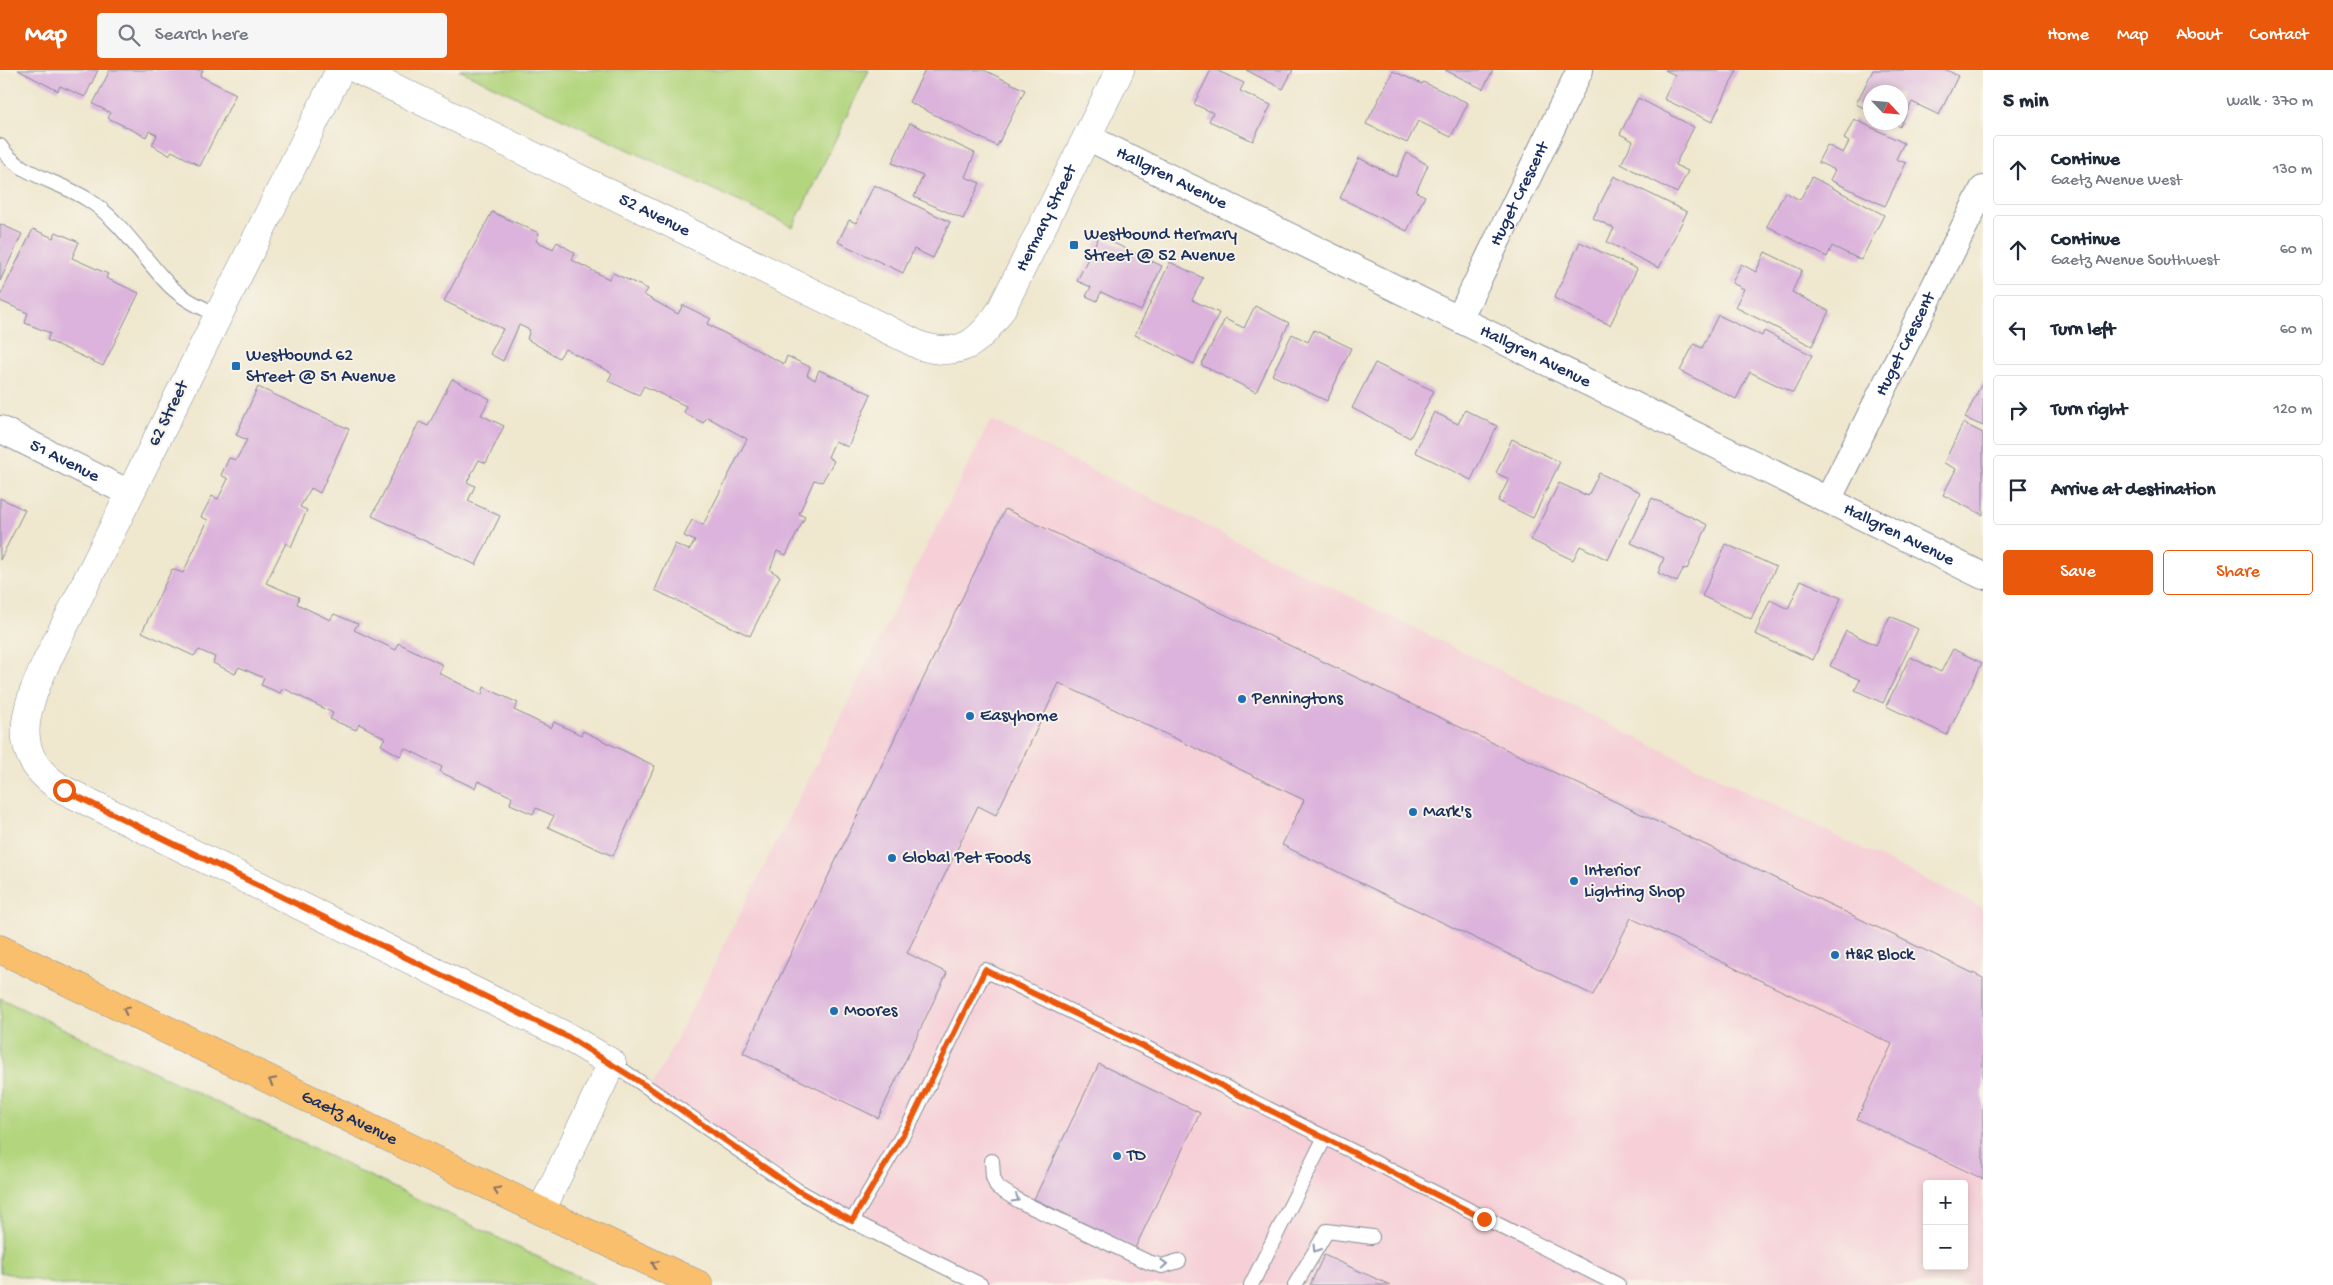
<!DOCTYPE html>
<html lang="en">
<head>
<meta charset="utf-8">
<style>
  :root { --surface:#fff; --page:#f6f6f7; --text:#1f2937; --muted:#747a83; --line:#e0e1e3; --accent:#ea580c }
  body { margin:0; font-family:"Gochi Hand",sans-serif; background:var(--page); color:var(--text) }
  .controls { position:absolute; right:15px; bottom:15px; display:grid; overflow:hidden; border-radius:5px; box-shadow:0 2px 8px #0003 }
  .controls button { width:45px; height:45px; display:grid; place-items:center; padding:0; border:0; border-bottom:1px solid var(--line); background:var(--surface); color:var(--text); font:25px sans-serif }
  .compass { position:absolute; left:1863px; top:15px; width:45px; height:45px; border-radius:50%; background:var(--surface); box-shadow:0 2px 8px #0003; rotate:116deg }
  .stop { position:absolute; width:15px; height:15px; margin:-11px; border:4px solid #ea580c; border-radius:50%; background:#fff }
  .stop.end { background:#ea580c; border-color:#fff; box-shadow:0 1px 5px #0008 }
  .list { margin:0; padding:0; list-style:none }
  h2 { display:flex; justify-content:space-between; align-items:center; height:65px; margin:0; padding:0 20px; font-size:21px }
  h2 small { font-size:16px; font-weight:400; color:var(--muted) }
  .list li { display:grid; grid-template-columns:32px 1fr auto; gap:15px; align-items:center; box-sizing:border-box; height:70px; margin:0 10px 10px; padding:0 10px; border:1px solid var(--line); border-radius:5px }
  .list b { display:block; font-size:19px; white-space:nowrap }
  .list p { margin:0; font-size:16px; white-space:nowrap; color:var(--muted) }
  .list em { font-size:16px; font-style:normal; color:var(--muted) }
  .actions { display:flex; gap:10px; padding:15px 20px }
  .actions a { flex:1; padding:11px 0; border:1px solid var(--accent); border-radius:5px; text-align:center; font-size:18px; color:var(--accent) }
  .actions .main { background:var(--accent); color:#fff }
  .icon { flex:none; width:28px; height:28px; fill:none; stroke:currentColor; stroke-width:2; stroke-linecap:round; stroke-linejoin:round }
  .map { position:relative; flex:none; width:1983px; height:1215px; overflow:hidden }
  header { display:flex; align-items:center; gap:30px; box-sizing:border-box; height:70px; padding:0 25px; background:var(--accent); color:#fff }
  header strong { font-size:24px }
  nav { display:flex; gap:28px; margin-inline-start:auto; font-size:18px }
  .search { width:350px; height:45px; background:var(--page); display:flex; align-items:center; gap:12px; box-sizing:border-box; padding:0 18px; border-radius:5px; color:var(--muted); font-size:19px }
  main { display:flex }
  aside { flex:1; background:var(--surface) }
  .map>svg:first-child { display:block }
  .built { fill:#f6cfd7; fill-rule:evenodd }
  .green { fill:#b3d57e; stroke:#67826e }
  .building { fill:#dcb3dc }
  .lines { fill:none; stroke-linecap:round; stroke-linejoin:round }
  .service-casing { stroke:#858b96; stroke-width:16 }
  .minor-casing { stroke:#858b96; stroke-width:28 }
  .tertiary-casing { stroke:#858b96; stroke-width:29 }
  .primary-casing { stroke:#858b96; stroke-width:29 }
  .service { stroke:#fff; stroke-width:14 }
  .minor { stroke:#fff; stroke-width:26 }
  .tertiary { stroke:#fff; stroke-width:28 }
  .primary { stroke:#f9bf6d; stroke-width:28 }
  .oneway { stroke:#7f7065 }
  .oneway2 { stroke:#8d97ae }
  .route { stroke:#ea580c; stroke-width:6 }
  .poi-dot { fill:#1f6fb2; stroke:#f7f3e8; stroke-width:2 }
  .labels { text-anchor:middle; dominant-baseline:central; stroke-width:4; stroke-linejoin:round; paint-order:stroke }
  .street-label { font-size:18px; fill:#1b2f5e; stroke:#f7f3e8 }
  .poi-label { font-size:18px; fill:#1b2f5e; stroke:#f7f3e8; text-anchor:start }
</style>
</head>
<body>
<header>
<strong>Map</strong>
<div class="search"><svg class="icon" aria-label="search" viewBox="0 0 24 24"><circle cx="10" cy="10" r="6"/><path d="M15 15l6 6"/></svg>Search here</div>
<nav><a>Home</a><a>Map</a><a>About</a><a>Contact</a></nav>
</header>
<main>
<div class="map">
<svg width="1983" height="1215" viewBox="0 0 1983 1215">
  <rect width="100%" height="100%" fill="#f7f3e8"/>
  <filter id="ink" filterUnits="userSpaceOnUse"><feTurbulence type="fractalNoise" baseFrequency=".02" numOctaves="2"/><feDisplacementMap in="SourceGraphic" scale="10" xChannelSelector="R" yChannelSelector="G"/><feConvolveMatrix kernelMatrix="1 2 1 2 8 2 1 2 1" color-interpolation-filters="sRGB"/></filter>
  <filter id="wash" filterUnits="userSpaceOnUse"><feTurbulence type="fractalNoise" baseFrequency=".0096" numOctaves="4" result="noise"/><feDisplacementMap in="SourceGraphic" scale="20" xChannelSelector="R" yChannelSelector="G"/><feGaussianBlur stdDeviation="1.12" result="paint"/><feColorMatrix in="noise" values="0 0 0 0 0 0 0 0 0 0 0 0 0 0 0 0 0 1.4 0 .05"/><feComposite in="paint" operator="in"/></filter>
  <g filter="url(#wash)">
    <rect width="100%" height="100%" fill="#efe7ce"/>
    <path class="built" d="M991,350L1983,838V1215H981L880,1166L651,1019ZM1927,1114H1964V1196H1927Z"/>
    <g class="green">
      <polygon points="459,0 869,0 793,157"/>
      <polygon points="0,928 596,1215 60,1215 0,1202"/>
    </g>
    <g id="blocks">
      <g class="building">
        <polygon points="18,0 98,0 85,27 60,16 58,21"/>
        <polygon points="110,0 203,0 200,6 236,24 200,96 172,81 169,85 152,75 157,65 149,61 146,67 108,48 111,43 93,34"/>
        <polygon points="925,0 984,0 1025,20 997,76 909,32"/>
        <polygon points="1211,0 1216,0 1244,13 1240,21 1271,35 1253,71 1209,51 1213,43 1194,34"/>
        <polygon points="1246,0 1293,0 1283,19"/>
        <polygon points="1445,0 1493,0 1483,19"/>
        <polygon points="1665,0 1737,0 1712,52 1664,29 1675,5"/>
        <polygon points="1873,0 1947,0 1958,6 1939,45 1912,32 1900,57 1894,52 1900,52 1900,22 1870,22 1870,41 1856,34"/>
        <polygon points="1393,1 1422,14 1423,12 1468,33 1451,67 1418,51 1407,73 1366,54"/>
        <polygon points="1638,28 1694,57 1675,95 1688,101 1677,123 1621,94 1633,71 1620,64"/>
        <polygon points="1854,49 1904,73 1896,89 1906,93 1885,136 1830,110 1835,100 1818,92 1827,75 1843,83 1849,72 1844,69"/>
        <polygon points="910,53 975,83 965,107 980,113 963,149 914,127 923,106 892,93"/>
        <polygon points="1407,83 1428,95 1416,122 1425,126 1407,161 1340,128 1359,88 1396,107"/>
        <polygon points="1614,106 1687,142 1659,198 1607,172 1614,158 1593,148"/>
        <polygon points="1812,107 1884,145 1861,190 1832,176 1827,187 1767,156 1785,122 1800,130"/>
        <polygon points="874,115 950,152 933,188 914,179 903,203 838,172 849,150 856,153"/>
        <polygon points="492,142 539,163 536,171 553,179 557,172 575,183 572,190 609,209 613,203 648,219 644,225 678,244 683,235 711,249 707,254 784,294 787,286 810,297 807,305 815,310 819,300 871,324 848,377 835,371 828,387 834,391 822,412 814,410 799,444 805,447 786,485 777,481 770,500 780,506 750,566 655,520 675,474 689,480 695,471 684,466 692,450 703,455 747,369 707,347 703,353 684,343 686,336 644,316 639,325 608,311 612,303 565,279 559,288 527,269 530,260 519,255 503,291 490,284 503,259 444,231"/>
        <polygon points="0,154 22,164 0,211"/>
        <polygon points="33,159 53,168 56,162 79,172 72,188 108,204 106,208 139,223 103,296 47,270 50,263 25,253 28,243 0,231 0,226"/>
        <polygon points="1099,166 1162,196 1141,241 1101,222 1097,231 1086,226 1091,217 1077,211"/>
        <polygon points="1580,172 1637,199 1610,255 1554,228"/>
        <polygon points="1765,182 1802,200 1792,222 1829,241 1812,276 1735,237 1744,219 1732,213 1741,194 1756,202"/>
        <polygon points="1170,192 1203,208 1192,230 1219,243 1194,294 1135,265"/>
        <polygon points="1255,236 1289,253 1256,322 1201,295 1225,249 1244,258"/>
        <polygon points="1718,245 1762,266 1764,261 1812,285 1793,323 1750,302 1736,329 1680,301 1694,274 1702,278"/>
        <polygon points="1314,260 1351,278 1327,331 1272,305 1292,264 1308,272"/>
        <polygon points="1375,293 1434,321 1410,368 1352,338"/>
        <polygon points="452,309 490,329 481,345 504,356 486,393 479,390 467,412 475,416 468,431 500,446 476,495 372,446 419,352 428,356"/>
        <polygon points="1983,311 1983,356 1965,348"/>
        <polygon points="258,317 349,359 320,423 311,418 300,437 307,440 291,477 286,473 266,513 299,527 297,534 330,550 334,544 358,554 354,560 396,580 398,573 443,595 439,603 482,625 484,617 518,633 514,640 551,658 554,652 581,665 583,661 655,696 613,786 548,757 554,746 536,738 533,744 510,734 512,727 478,711 475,718 440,702 442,697 405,678 400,686 381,675 385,668 359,654 356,660 330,649 333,643 283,618 280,623 261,615 264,608 239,597 235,604 213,593 215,587 199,580 194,586 142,562 172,499 183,503 208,450 201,447 212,426 218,429 228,409 221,405 229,388 236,390 247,370 236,365"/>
        <polygon points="1465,340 1497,356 1471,410 1415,382 1434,342 1458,354"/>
        <polygon points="1963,353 1983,363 1983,445 1943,425 1956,399 1944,393"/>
        <polygon points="1512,369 1560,392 1533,448 1498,431 1509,409 1496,403"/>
        <polygon points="1599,403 1640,422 1608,490 1580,476 1573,490 1531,470 1559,413 1588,426"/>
        <polygon points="0,428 25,440 0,490"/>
        <polygon points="1652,428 1708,455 1687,499 1684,498 1677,512 1658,503 1664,488 1631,473"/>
        <polygon points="1005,439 1983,908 1983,1109 1857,1049 1892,974 1631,848 1593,925 1282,775 1304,730 1059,613 996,745 978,736 907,883 947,903 878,1048 743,983"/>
        <polygon points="1726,474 1776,497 1751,549 1702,526"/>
        <polygon points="1801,510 1841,528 1813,590 1755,564 1770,530 1788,539"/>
        <polygon points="1890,546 1918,559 1883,633 1855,620 1860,610 1830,596 1846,561 1876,575"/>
        <polygon points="1953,579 1982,593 1947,665 1886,636 1910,587 1941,602"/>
        <polygon points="1099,994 1200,1043 1135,1178 1034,1129"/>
        <polygon points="1324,1185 1390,1215 1310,1215"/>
      </g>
    </g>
  </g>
  <g filter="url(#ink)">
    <use href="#blocks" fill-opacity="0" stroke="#858b96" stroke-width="1"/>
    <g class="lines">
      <g class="service-casing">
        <g id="service">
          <path d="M0,76C18,105 59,111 87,129C121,150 142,187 169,215C183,229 200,237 218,245"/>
          <polyline points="612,993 797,1120 852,1151 981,1215"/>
          <polyline points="992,1091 993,1107 997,1117 1019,1131 1148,1192 1162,1196 1179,1191"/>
          <polyline points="852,1151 911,1051 985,900 1169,989 1618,1215"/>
          <polyline points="1251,1215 1325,1067"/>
          <polyline points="1295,1215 1327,1161 1372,1167"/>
        </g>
      </g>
      <g class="minor-casing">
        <g id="minor">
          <path id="s1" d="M1087,67L1983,506"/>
          <path id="s2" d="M1459,249L1580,0"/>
          <path id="s3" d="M0,359L129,423"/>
          <path id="s4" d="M1828,430L1983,119"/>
        </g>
      </g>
      <g class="tertiary-casing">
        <g id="tertiary">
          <path d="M340,0L47,591C23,641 8,687 64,720L568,967L612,993L541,1141"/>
          <path id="s5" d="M358,0L921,276C961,288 979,273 1001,240L1120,0"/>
        </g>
      </g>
      <g class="primary-casing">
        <g id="primary">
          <path id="s6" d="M0,879L541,1141L699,1215"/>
        </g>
      </g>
      <use href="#service" class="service"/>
      <use href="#minor" class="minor"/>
      <use href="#tertiary" class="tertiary"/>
      <use href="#primary" class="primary"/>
    </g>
    <defs><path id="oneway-chevron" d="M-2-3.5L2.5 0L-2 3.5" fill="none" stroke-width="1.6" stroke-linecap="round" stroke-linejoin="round" transform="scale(1.25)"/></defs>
    <g class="oneway">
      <use href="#oneway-chevron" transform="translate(126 940) rotate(-154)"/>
      <use href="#oneway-chevron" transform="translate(272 1011) rotate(-154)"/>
      <use href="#oneway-chevron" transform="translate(497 1120) rotate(-154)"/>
      <use href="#oneway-chevron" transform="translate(655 1194) rotate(-155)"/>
    </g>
    <g class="oneway2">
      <use href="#oneway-chevron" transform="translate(1016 1129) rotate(30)"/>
      <use href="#oneway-chevron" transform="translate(1316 1179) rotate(121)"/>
      <use href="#oneway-chevron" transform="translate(1164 1194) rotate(-3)"/>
    </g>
  </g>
  <g class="lines" filter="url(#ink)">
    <polyline class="route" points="64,720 568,967 651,1019 797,1120 852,1151 911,1051 985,900 1169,989 1484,1149"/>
  </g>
  <g class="poi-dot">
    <rect x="1069" y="170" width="10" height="10" rx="2.5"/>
    <rect x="231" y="291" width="10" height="10" rx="2.5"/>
    <circle cx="1242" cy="629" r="5"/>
    <circle cx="970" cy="646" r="5"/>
    <circle cx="1413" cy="742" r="5"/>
    <circle cx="892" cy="788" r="5"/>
    <circle cx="1574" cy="811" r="5"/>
    <circle cx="1835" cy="885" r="5"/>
    <circle cx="834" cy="941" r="5"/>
    <circle cx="1117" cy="1086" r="5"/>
  </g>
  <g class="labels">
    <g class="street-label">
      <text stroke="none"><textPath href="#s1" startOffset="94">Hallgren Avenue</textPath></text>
      <text stroke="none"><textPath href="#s2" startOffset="139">Huget Crescent</textPath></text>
      <text stroke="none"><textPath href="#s5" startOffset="330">52 Avenue</textPath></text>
      <text stroke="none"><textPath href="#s5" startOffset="826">Hermary Street</textPath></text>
      <text stroke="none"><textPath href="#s4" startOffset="174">Huget Crescent</textPath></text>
      <text stroke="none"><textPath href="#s1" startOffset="499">Hallgren Avenue</textPath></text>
      <text transform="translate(169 344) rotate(-64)">62 Street</text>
      <text stroke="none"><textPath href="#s3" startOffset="72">51 Avenue</textPath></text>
      <text stroke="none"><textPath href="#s1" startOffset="904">Hallgren Avenue</textPath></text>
      <text stroke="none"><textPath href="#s6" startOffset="388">Gaetz Avenue</textPath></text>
    </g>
    <g class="poi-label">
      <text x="1084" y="165">Westbound Hermary<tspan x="1084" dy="21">Street @ 52 Avenue</tspan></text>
      <text x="246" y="286">Westbound 62<tspan x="246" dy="21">Street @ 51 Avenue</tspan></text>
      <text x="1252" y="629">Penningtons</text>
      <text x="980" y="646">Easyhome</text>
      <text x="1423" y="742">Mark's</text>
      <text x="902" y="788">Global Pet Foods</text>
      <text x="1584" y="801">Interior<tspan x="1584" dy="21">Lighting Shop</tspan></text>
      <text x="1845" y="885">H&amp;R Block</text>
      <text x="844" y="941">Moores</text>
      <text x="1127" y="1086">TD</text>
    </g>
  </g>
</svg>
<div class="controls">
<button>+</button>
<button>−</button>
</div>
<svg class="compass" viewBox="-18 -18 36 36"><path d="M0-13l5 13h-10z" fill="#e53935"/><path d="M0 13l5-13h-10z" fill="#747a83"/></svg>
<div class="stop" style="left:64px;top:720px"></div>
<div class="stop end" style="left:1484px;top:1149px"></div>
</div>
<aside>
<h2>5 min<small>Walk · 370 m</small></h2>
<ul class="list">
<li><svg class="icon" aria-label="ahead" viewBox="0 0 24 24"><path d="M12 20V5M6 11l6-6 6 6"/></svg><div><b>Continue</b><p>Gaetz Avenue West</p></div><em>130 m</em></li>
<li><svg class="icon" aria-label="ahead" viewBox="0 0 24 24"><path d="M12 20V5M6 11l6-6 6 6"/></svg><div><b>Continue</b><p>Gaetz Avenue Southwest</p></div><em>60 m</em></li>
<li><svg class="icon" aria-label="left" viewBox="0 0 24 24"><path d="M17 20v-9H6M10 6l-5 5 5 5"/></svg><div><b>Turn left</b></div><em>60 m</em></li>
<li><svg class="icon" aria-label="right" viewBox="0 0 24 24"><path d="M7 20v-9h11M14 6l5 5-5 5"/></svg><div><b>Turn right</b></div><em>120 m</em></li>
<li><svg class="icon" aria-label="arrive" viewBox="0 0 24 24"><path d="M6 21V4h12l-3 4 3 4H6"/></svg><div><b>Arrive at destination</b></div></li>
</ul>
<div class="actions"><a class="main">Save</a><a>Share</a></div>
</aside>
</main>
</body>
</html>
